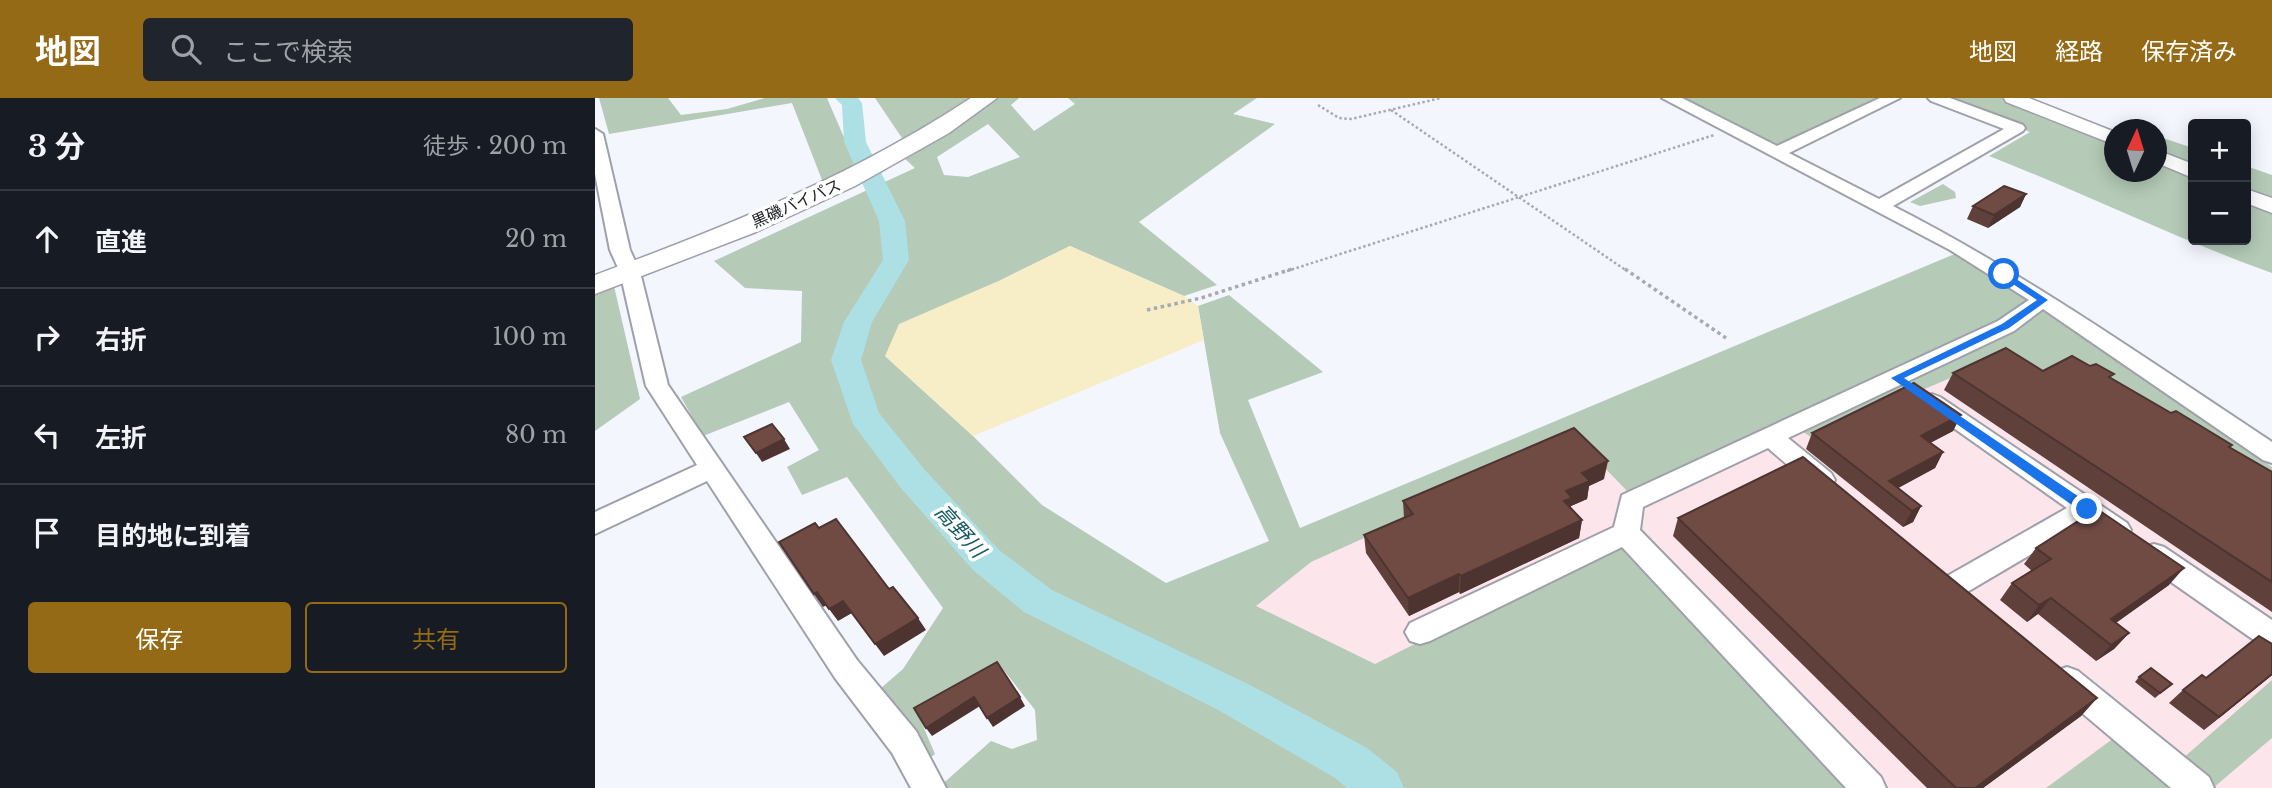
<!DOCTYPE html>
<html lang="ja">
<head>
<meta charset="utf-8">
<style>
  :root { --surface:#171b24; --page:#20242c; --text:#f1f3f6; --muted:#9ea1a6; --line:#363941; --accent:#956a16 }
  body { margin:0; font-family:"Libre Baskerville","Noto Sans JP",serif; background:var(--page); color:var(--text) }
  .controls { position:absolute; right:21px; top:21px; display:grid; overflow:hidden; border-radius:7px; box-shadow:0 4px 18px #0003 }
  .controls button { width:63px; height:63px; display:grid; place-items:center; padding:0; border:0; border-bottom:2px solid var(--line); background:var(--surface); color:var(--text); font:35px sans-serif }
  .compass { position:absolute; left:1509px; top:21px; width:63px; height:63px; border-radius:50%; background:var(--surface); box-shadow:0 4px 18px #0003; rotate:4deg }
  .stop { position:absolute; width:21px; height:21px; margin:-16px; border:5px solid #1a73e8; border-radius:50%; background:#fff }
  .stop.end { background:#1a73e8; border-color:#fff; box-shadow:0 2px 7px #0008 }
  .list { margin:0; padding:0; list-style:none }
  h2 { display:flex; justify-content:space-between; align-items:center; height:91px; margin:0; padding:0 28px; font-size:30px }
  h2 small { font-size:23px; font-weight:400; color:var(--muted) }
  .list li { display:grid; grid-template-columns:46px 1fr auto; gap:21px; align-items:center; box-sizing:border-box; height:98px; padding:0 28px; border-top:2px solid var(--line) }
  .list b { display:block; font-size:26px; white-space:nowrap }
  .list em { font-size:23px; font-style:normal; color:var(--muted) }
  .actions { display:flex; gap:14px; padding:21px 28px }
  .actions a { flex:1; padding:16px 0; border:2px solid var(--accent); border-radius:7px; text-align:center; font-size:24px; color:var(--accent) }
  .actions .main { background:var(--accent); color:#fff }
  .icon { flex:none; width:38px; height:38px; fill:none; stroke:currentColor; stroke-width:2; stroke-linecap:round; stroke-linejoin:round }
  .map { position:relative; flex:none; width:1677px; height:690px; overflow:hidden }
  header { display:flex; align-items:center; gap:42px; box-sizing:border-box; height:98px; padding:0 35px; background:var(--accent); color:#fff }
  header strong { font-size:33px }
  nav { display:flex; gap:38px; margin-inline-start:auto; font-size:24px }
  .search { width:490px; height:63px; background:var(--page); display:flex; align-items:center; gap:18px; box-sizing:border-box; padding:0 24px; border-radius:7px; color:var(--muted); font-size:26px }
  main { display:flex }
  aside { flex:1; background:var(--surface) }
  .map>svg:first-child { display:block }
  .industrial { fill:#fce6eb }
  .green { fill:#b5cab7; fill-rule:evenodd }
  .sand { fill:#f7edc7 }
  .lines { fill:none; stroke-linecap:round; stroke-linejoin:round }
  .river { fill:#ade0e5; fill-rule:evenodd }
  .minor-casing { stroke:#9ea1aa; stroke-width:4 }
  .major-casing { stroke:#9ea1aa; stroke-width:3 }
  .highway-casing { stroke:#9ea1aa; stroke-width:3 }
  .path-far1 { stroke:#a8aab0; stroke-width:2.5; stroke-dasharray:2.5 2.5; stroke-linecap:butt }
  .path { stroke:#a8aab0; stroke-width:3.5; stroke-dasharray:3.5 3.5; stroke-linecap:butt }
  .minor { fill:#fff; fill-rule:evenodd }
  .major { fill:#fff; fill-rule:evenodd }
  .highway { fill:#fff; fill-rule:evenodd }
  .wall { fill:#60403a }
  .shaded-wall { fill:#4e3430 }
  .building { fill:#704b44; stroke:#4e3430; stroke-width:2 }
  .route { fill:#1a73e8 }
  .labels { text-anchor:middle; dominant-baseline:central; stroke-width:7; stroke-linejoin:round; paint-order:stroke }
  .far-street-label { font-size:16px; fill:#212326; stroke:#fff }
  .water-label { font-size:21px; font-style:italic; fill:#185c62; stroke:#fff }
</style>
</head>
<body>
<header>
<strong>地図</strong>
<div class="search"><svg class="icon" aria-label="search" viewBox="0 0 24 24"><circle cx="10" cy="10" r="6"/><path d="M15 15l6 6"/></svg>ここで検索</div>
<nav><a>地図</a><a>経路</a><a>保存済み</a></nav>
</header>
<main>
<aside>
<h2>3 分<small>徒歩 · 200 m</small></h2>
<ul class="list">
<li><svg class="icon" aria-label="ahead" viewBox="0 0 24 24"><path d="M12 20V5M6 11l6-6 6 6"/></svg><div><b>直進</b></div><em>20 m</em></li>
<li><svg class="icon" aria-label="right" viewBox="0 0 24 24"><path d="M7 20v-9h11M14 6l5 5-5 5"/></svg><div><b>右折</b></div><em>100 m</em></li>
<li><svg class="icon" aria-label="left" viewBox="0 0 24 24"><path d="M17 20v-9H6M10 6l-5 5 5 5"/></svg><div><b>左折</b></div><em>80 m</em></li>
<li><svg class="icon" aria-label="arrive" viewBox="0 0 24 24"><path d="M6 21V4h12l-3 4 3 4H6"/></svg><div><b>目的地に到着</b></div></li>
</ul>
<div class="actions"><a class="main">保存</a><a>共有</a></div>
</aside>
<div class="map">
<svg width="1677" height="690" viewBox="0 0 1677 690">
  <rect width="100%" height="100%" fill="#f4f6fe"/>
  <polygon class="industrial" points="1375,163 1677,369 1677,690 1226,690 793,600 651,509 720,446"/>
  <g class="green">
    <polygon points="4,0 73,0 86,17 132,11 170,0 232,0 260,65 232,85 227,82 197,5 14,36"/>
    <polygon points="280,0 378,0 309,43"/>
    <path d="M402,0H424L416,7L439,33L480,6L473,0H662L638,16L680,26L544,124L622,187L589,198L475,148L408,181L290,258L378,338L447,407L571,485L674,443L625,335L603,208L634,197L728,274L653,302L705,430L1362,155L1677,369V402L1436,286L1398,262L1216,339L1188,321L1032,393L984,343L716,464L661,508L780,566L1030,440L1265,690H343L396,643L417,651L442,642L440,612L404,566L322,614L340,656L329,665L286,590L308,571L348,510L252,379L207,397L192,369L224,352L194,304L108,338L86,299L206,244L207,193L150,190L119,163L320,70L309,60ZM393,26L425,59L373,79L349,77L342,59Z"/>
    <polygon points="1087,0 1288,0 1181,50"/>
    <path d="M1343,0H1411L1519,44L1520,74H1562V61L1598,77V142H1651V100L1677,111V175C1581,141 1489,95 1394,58L1435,34Z"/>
    <polygon points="1562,38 1598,50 1598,62 1587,63 1562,51"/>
    <polygon points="1651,68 1677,77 1677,105 1651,94"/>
    <polygon points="1348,86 1360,94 1361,100 1325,108 1315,104"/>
    <polygon points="19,188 45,301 0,333 0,195"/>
    <polygon points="1677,582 1677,640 1618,690 1451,690 1523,637 1570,676"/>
  </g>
  <polygon class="sand" points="475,148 589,198 603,208 609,242 378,338 290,258 304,226 408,181"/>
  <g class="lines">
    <polygon class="river" points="240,0 263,0 267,5 271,44 310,123 314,162 277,224 266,262 284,315 329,371 404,452 457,492 655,587 772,650 802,674 809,690 752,690 740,680 625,613 429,514 378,472 305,389 258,326 236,262 249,224 288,162 284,123 249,44 247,7"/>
    <g class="minor-casing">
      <g id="minor">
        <path d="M1067,0H1087L1182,48L1285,0H1305L1194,55L1284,101L1409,31L1336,3L1333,0H1355L1428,27L1430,30L1428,33L1298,108C1431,176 1553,262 1677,344V365L1668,362L1448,211L1419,233L1193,340L1236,375L1240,382L1236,389L1227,391L1218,389L1173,350L1048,409L1045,432L1286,679L1291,690H1251L1027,449L835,543L825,546L815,543L810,534L815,525L1019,429L1027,397L1403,223L1434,202L1355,152Z"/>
        <polygon points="0,31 8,36 35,152 45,174 73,287 262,562 321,633 351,690 316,690 297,655 240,580 112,383 0,436 0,414 102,367 51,288 25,174 15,152 0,76"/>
        <path d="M1337,296L1345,299L1532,425L1536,432L1532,439C1516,445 1505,433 1491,424L1367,497L1357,500L1347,497L1343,489L1347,481L1472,410L1329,309L1325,304L1329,299Z"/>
        <polygon points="1559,446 1569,449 1677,522 1677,551 1666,547 1549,465 1545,457 1549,449"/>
        <polygon points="1472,569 1483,573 1614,679 1619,690 1576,690 1461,593 1457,583 1461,573"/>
      </g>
    </g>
    <g class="major-casing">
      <g id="major">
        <polygon points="1409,0 1434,0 1520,34 1520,47 1411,4"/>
        <polygon points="1562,52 1598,66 1598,80 1562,65"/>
        <polygon points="1651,91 1677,100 1677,115 1651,105"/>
      </g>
    </g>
    <g class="highway-casing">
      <path id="highway" d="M376,0H402L354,35L260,88L161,134L0,196V177C131,129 259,77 376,0Z"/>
    </g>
    <g class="path-far1">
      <polyline points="723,7 744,20 756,21 846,0"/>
      <polyline points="796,12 1032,173"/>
      <polyline points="692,173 1119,37"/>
    </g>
    <g class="path">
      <polyline points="1030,171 1131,240"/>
      <polyline points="552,212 606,200 697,171"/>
    </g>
    <use href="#minor" class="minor"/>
    <use href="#major" class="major"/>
    <use href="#highway" class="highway"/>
  </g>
  <g class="wall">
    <polygon points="1431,96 1425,109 1393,130 1372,121 1378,108"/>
    <polygon points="1495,268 1576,315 1637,347 1635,349 1677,374 1677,514 1349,292 1358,275 1448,273"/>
    <polygon points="1366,317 1358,333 1335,345 1348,354 1340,370 1303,390 1326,408 1318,424 1308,429 1211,351 1217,335"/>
    <polygon points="1009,381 994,388 992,401 976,408 976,410 987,422 984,440 865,496 864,494 814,518 771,455 769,437 809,420 808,403"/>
    <polygon points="1083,420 1502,600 1486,618 1388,690 1332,690 1078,438"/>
    <polygon points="1441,450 1574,487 1521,525 1534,535 1519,551 1501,563 1443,516 1432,524 1405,502 1417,485 1437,473 1429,466"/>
    <polygon points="1677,546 1677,577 1609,632 1574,605 1588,592"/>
    <polygon points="1544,579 1577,586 1560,600 1540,584"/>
  </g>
  <g class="shaded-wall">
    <polygon points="1431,96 1425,109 1393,130 1399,117"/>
    <polygon points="1366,317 1358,333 1318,354 1326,338"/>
    <polygon points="189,341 195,351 167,364 161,355"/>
    <polygon points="1348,354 1340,370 1294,395 1294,383"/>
    <polygon points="1013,363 1009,381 994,388 992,401 976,408 974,418 967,422 971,393 987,375"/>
    <polygon points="1326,408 1318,424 1308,429 1317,413"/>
    <polygon points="987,422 984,440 865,496 866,478"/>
    <polygon points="1589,470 1574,487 1502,538 1516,521"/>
    <polygon points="864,476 864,494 814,518 813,500"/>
    <polygon points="222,494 232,507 228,509 219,496"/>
    <polygon points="1456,500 1443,516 1432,524 1444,507"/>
    <polygon points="248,503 257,515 243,523 234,511"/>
    <polygon points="323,520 331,532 289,558 280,546"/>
    <polygon points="1534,535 1519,551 1501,563 1516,547"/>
    <polygon points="1677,576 1677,577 1609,632 1624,619"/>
    <polygon points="379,599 385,608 337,638 331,630"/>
    <polygon points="425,599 430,608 398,629 392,620"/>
    <polygon points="1502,600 1486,618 1388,690 1380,690"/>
  </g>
  <g class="building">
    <polygon points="1409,88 1431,96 1399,117 1378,108"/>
    <polygon points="1411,250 1448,273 1477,258 1495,268 1501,266 1519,276 1514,279 1576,315 1581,313 1637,347 1634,349 1677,374 1677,484 1358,275"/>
    <polygon points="1319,285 1366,317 1326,338 1348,354 1294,383 1326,408 1317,413 1217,335"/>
    <polygon points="177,326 189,341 161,355 149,339"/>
    <polygon points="979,330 1013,363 987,375 995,383 971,393 977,400 969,403 987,422 866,478 864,476 813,500 769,437 818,416 808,403"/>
    <polygon points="1208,359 1502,600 1380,690 1361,690 1083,420"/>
    <polygon points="1502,411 1589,470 1516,521 1534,535 1516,547 1456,500 1444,507 1417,485 1456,461 1441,450"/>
    <polygon points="241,421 294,491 298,489 323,520 280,546 248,503 234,511 222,494 219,496 184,444 220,425 224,430"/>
    <polygon points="1664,538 1677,546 1677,576 1624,619 1588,592 1607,577 1611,580"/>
    <polygon points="402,564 425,599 392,620 379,599 331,630 319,610"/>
    <polygon points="1556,570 1577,586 1565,595 1544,579"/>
  </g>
  <polygon class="route" points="1409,173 1453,202 1414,230 1309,280 1496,407 1496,414 1487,414 1296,280 1407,226 1442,202 1406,178 1405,176"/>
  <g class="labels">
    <g class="far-street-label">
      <text transform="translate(201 105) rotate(-24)">黒磯バイパス</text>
    </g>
    <g class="water-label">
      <text transform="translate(365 433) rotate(48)">高野川</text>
    </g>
  </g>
</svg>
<div class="controls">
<button>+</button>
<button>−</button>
</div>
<svg class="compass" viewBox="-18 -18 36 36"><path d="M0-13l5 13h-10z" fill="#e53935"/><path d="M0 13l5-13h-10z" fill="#9ea1a6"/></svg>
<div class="stop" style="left:1409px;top:176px"></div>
<div class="stop end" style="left:1492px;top:411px"></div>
</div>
</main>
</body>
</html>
